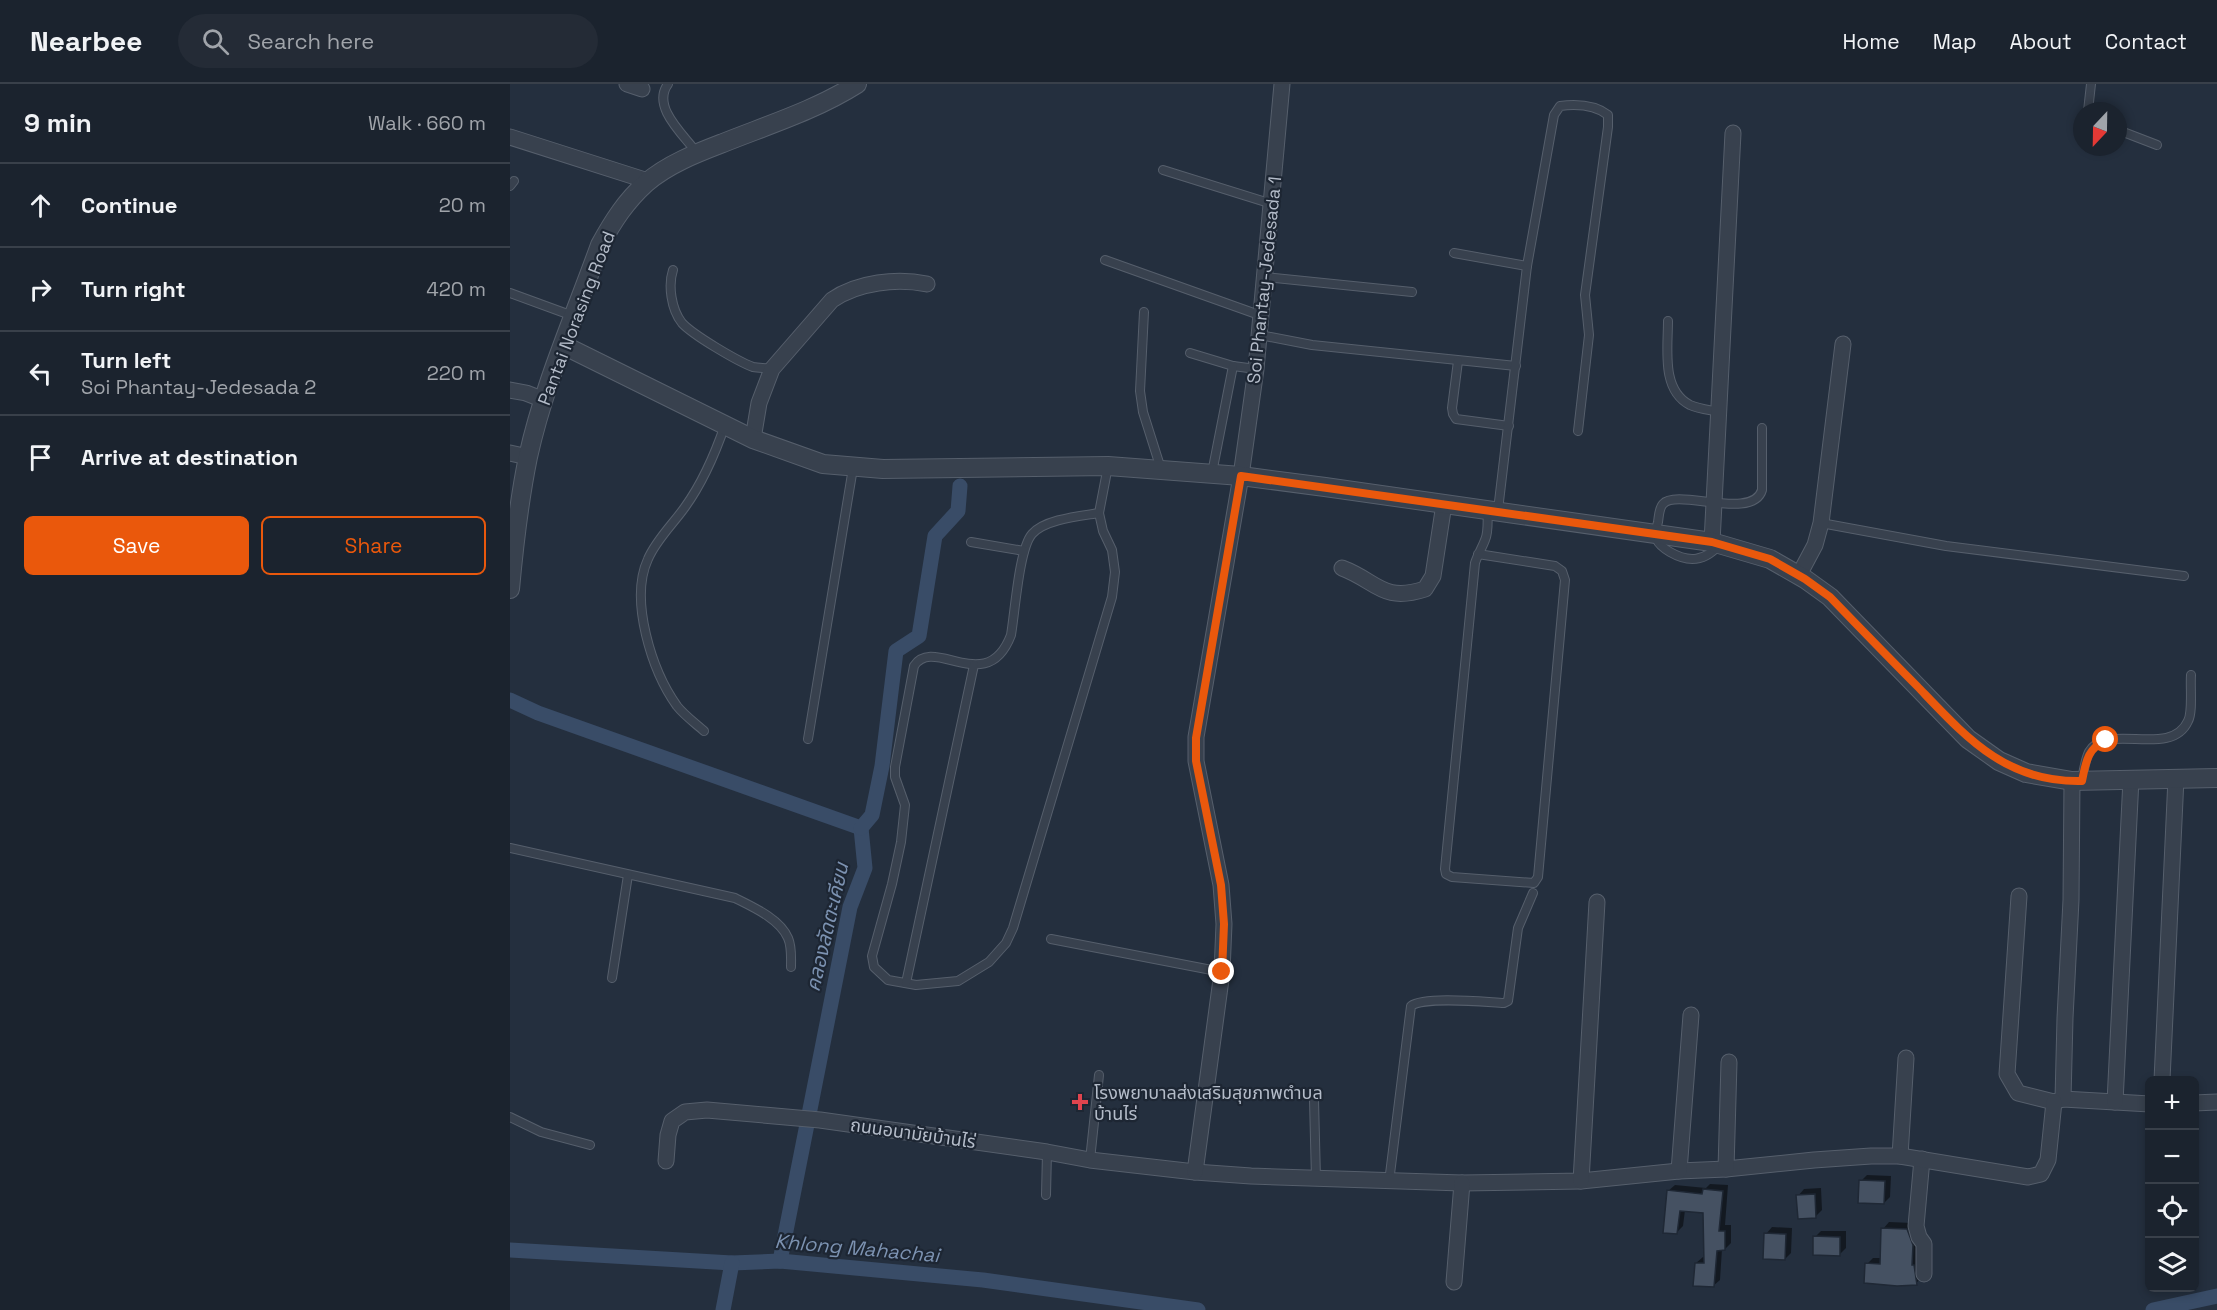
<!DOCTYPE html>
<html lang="en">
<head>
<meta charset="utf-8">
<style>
  :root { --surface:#1b232e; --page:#242b36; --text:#f1f3f6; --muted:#a0a4aa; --line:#39404a; --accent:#ea580c }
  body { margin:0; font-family:"Space Grotesk","Noto Sans Thai",sans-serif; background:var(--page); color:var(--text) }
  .controls { position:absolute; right:18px; bottom:18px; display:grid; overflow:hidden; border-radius:9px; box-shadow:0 3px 9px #0003 }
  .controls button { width:54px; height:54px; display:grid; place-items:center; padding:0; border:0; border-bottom:2px solid var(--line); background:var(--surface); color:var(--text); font:30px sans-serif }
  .compass { position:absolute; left:1563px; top:18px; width:54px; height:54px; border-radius:50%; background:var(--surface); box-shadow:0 3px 9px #0003; rotate:202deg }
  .stop { position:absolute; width:18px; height:18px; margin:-14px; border:4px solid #ea580c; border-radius:50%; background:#fff }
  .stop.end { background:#ea580c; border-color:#fff; box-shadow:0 2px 6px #0008 }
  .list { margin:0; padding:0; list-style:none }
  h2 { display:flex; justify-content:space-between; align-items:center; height:78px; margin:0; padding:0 24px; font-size:26px }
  h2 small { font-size:20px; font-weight:400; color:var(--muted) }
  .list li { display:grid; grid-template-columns:39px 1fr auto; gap:18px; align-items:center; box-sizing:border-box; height:84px; padding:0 24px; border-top:2px solid var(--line) }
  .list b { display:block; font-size:22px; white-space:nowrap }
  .list p { margin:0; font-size:20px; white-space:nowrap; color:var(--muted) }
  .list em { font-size:20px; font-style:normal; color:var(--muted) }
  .actions { display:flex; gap:12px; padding:18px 24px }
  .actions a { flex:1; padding:14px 0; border:2px solid var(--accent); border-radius:9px; text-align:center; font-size:21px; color:var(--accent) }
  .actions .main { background:var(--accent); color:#fff }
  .icon { flex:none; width:33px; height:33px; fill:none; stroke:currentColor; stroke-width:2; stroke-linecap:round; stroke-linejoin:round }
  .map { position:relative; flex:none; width:1707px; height:1226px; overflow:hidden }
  header { display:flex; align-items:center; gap:36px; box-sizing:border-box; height:84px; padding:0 30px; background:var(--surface); border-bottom:2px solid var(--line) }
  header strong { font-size:28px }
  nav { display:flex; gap:33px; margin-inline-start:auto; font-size:21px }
  .search { width:420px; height:54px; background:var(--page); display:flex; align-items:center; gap:15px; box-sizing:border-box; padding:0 21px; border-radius:33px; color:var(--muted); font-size:22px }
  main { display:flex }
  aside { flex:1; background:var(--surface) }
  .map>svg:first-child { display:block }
  .shadow { fill:#0007 }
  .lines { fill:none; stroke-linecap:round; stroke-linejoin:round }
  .canal { stroke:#394c67; stroke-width:15 }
  .building { fill:#455162; stroke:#1f2835; stroke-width:1.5 }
  .service-casing { stroke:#565f6c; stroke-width:10 }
  .minor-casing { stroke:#565f6c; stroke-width:17 }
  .tertiary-casing { stroke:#565f6c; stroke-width:20 }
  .service { stroke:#38414e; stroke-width:8 }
  .minor { stroke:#38414e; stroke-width:15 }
  .tertiary { stroke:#38414e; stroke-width:18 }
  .route { stroke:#ea580c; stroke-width:8 }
  .health-dot { fill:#e0444e; stroke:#1d2633; stroke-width:2 }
  .labels { text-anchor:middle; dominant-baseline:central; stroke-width:4.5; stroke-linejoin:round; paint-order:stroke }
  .street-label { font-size:18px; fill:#b4bcc9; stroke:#1d2633 }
  .poi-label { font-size:18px; fill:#b4bcc9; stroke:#1d2633; text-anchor:start }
  .water-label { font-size:20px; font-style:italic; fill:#7c92b1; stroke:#1d2633 }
</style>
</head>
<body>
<header>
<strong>Nearbee</strong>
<div class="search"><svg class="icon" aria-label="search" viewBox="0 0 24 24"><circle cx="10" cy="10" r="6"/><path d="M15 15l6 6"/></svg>Search here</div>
<nav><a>Home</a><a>Map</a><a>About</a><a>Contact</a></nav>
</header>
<main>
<aside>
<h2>9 min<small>Walk · 660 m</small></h2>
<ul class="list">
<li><svg class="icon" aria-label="ahead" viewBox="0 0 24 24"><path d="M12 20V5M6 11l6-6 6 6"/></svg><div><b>Continue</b></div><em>20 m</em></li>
<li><svg class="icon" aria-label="right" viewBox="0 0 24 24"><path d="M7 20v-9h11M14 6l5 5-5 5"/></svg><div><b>Turn right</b></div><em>420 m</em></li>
<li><svg class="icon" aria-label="left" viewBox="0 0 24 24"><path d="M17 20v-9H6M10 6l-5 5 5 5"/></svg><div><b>Turn left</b><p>Soi Phantay-Jedesada 2</p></div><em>220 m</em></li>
<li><svg class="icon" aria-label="arrive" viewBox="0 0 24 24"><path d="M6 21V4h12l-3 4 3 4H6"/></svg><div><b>Arrive at destination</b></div></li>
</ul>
<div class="actions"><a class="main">Save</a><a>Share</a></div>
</aside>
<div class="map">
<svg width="1707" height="1226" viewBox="0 0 1707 1226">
  <rect width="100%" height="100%" fill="#242f3e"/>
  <g class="shadow">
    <polygon points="1357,1091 1381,1092 1380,1113 1374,1119 1351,1097"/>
    <polygon points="1200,1100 1218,1101 1215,1141 1221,1141 1221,1159 1215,1165 1212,1165 1210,1196 1203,1202 1186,1179 1193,1173 1195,1173 1195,1128 1175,1126 1173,1142 1167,1148 1158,1107 1165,1101 1196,1104"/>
    <polygon points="1311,1104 1312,1126 1306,1132 1288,1112 1294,1105"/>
    <polygon points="1379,1138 1403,1139 1413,1193 1406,1199 1357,1180 1363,1174 1371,1174 1373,1145"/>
    <polygon points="1262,1143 1282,1144 1281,1169 1275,1175 1256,1150"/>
    <polygon points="1311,1147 1336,1147 1336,1164 1330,1170 1305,1153"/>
  </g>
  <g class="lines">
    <g class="canal">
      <polyline points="0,616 28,629 351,744 355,784 340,823 270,1177"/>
      <polyline points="351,744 362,731 372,682 386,567 409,552 425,452 448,427 450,402"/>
      <polyline points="0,1166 222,1179 270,1177 473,1196 688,1226"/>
      <polyline points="213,1226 222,1179"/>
      <polyline points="1643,1226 1707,1212"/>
    </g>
  </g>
  <g class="building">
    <polygon points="1349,1096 1375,1097 1374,1120 1348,1119"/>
    <polygon points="1193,1105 1213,1107 1209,1147 1215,1147 1215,1166 1207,1167 1204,1203 1183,1202 1185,1179 1194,1179 1193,1129 1170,1127 1167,1150 1153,1149 1157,1106 1192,1110"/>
    <polygon points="1305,1110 1306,1134 1288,1135 1286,1111"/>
    <polygon points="1371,1144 1397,1145 1403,1161 1402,1181 1404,1181 1407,1201 1387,1202 1354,1199 1355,1179 1370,1180"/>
    <polygon points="1254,1149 1276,1150 1275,1176 1253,1175"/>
    <polygon points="1303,1152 1330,1153 1330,1172 1303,1171"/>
  </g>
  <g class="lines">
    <g class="service-casing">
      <g id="service">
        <path d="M158,0C141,23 174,51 187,69"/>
        <polyline points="1578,27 1581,0"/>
        <polyline points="1608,46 1647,61"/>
        <polyline points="653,86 762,120"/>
        <polyline points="0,102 4,97"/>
        <polyline points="944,169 1017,182"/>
        <polyline points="595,176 752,232"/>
        <path d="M163,186C158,201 161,225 172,239C183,251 227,277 243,283C249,284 256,284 262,285"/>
        <polyline points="756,193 902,208"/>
        <polyline points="0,209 63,232"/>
        <polyline points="634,228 630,307 633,328 651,385"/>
        <path d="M1158,237C1158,265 1151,306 1180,321C1189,325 1200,326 1209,328"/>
        <polyline points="750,251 802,261 1006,282"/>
        <polyline points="680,269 723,282 746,285"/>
        <polyline points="948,277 942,324 943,330 946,335 999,342"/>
        <polyline points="702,389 723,282"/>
        <path d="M988,426L1017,182L1044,31L1050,22C1066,20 1085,21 1098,31V43L1075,211L1079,251L1068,347"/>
        <path d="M589,429C571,432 535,435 522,450C509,465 505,528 501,551C477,614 424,551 404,582L385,683V693L395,721L391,758L382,800L362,872L364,883L378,896L406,901L448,897L479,878L496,859L503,844L602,513L605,488L602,466L593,447L589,429L598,382"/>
        <polyline points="1311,439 1436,462 1674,492"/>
        <polyline points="461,458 514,467"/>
        <path d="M1209,461C1195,477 1179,479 1160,468C1155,465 1149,461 1147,456C1145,450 1146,444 1148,438C1149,432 1149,424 1153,420C1167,404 1243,437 1252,406V344"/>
        <path d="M968,470L1045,482L1052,487L1055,496L1028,793L1024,799L942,793L936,790L935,785L965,479C968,470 972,464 975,456C979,448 977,435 978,426"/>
        <path d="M194,647C185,639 174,631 167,622C142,587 119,516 138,475C146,456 163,440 175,423C193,398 205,370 215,341"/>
        <polyline points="298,655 343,384"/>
        <path d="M1572,695C1574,687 1575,676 1579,668C1596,637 1661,675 1678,637C1683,628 1680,603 1681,591"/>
        <path d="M0,764L225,814C243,823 270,835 278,854C282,863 281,874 281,883"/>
        <polyline points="541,855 712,888"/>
        <polyline points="102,894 118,791"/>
        <polyline points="396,899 464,581"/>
        <polyline points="804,1016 806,1095"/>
        <polyline points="0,1033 31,1048 80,1061"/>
        <polyline points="580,1076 589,991"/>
        <path d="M879,1098L901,922C915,912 974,918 994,919L998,917L1008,844L1023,809"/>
        <polyline points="536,1111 537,1068"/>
      </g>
    </g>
    <g class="minor-casing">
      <g id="minor">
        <polyline points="117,0 132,5"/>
        <polyline points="0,53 138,97"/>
        <polyline points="0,306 16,309 34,316"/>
        <path d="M243,355L249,319L262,285L322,216C348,198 387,194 417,200"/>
        <polyline points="0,369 18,373"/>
        <polyline points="1202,458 1223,49"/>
        <path d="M832,484C867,497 872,519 915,505L923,492L934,420"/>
        <polyline points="1289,491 1305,461 1311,439 1333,260"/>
        <polyline points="1509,812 1497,990 1508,1009 1544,1018 1553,1015 1640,1020"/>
        <polyline points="1652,996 1666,694"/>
        <polyline points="1553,1015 1555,934 1561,816 1562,697"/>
        <polyline points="1605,1018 1621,695"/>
        <polyline points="1684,1019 1707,1018"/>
        <polyline points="1390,1072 1396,974"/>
        <polyline points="1412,1075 1406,1142 1409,1153 1414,1160 1414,1190"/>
        <polyline points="156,1077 158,1051 162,1037 175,1028 197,1026 310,1036 537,1068 580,1076 685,1088 741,1092 952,1099 1071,1097 1169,1087 1216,1085 1304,1076 1361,1072 1390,1072 1518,1093 1531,1090 1538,1076 1544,1018"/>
        <polyline points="1216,1085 1219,978"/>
        <polyline points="1169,1087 1181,931"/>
        <polyline points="685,1088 712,888 714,840 711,801 686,677 686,653 731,392 746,285 772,0"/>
        <polyline points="1071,1097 1087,818"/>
        <polyline points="944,1198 952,1099"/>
      </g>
    </g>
    <g class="tertiary-casing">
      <g id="tertiary">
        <polyline points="53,261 243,355 313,380 373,385 598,382 731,392 815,403 1202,458 1260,475 1295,495 1320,513 1458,655 1489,677 1516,689 1562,697 1707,694"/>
        <path d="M0,505C4,461 9,417 18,373C34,300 65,231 90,161C103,137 116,117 136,99C158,80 187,69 213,59C258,41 306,26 347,0"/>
      </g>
    </g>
    <use href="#service" class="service"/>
    <use href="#minor" class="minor"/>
    <use href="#tertiary" class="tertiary"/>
  </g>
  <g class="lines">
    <path class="route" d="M712,888L714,840L711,801L686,677V654L731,392L1202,458L1260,475L1295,495L1320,513C1349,543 1378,573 1407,602C1455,652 1495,699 1572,697C1576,678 1577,665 1596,656"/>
  </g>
  <path class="health-dot" d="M567 1009h6v6h6v6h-6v6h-6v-6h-6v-6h6z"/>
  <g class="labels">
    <g class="street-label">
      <text transform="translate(754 196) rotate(-84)">Soi Phantay-Jedesada 1</text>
      <text transform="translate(66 234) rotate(-69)">Pantai Norasing Road</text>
      <text transform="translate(403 1049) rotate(8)">ถนนอนามัยบ้านไร่</text>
    </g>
    <g class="poi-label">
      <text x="584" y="1008">โรงพยาบาลส่งเสริมสุขภาพตำบล<tspan x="584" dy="21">บ้านไร่</tspan></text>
    </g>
    <g class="water-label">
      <text transform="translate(317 843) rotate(-77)">คลองลัดตะเคียน</text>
      <text transform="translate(347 1164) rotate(5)">Khlong Mahachai</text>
    </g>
  </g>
</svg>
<div class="controls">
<button>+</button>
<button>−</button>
<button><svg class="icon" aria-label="locate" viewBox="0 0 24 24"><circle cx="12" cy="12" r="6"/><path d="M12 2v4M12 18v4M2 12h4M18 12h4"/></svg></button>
<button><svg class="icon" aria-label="layers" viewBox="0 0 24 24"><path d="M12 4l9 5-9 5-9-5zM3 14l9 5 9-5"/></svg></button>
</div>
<svg class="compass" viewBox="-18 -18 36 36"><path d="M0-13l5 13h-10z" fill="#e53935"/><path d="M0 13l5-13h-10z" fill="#a0a4aa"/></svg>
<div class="stop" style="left:1596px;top:656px"></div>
<div class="stop end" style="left:712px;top:888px"></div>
</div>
</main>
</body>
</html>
